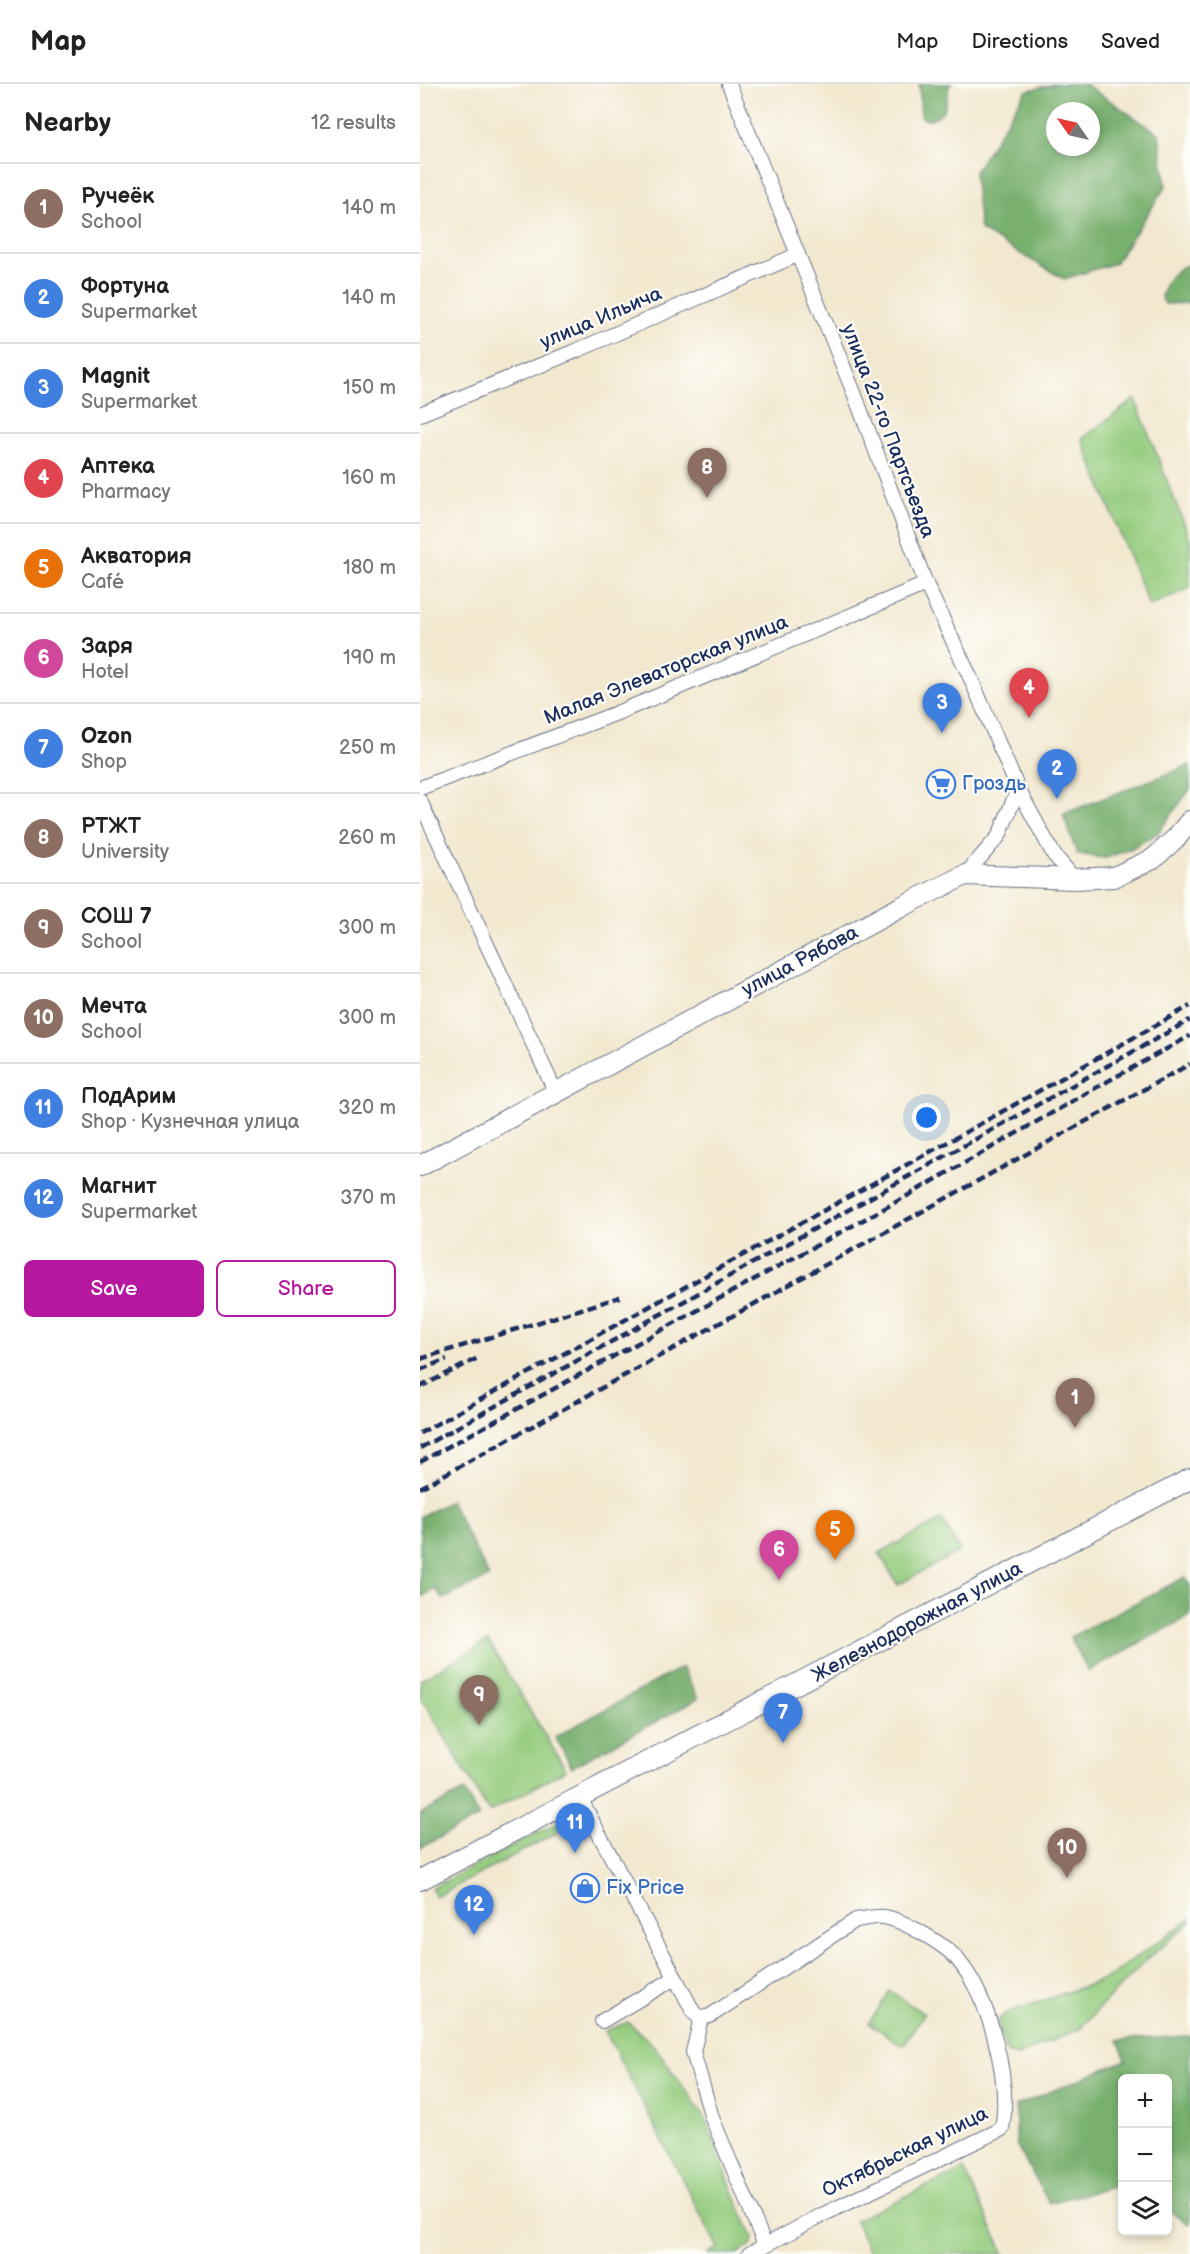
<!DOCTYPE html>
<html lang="en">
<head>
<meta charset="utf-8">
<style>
  :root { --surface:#fff; --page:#f2f2f2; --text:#222; --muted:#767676; --line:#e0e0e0; --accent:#b5179e }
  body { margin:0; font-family:"Balsamiq Sans",sans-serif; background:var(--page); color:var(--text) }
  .controls { position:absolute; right:18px; bottom:18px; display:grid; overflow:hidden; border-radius:9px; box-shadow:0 3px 9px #0003 }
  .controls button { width:54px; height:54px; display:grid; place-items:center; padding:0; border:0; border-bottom:2px solid var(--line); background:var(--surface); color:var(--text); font:30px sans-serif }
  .compass { position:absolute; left:626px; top:18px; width:54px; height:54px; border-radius:50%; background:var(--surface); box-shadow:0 3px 9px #0003; rotate:304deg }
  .you { position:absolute; left:507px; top:1034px; width:21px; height:21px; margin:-15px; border:4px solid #fff; border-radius:50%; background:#1a73e8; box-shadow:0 0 0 9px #1a73e833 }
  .badge { display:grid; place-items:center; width:39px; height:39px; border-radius:50%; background:var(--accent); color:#fff; font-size:20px; font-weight:700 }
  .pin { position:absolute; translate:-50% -50px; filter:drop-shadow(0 2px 3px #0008) }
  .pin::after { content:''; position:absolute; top:32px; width:21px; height:18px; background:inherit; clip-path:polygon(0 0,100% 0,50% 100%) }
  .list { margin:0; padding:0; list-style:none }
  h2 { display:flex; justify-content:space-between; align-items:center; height:78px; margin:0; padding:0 24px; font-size:26px }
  h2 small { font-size:20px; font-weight:400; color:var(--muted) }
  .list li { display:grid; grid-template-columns:39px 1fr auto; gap:18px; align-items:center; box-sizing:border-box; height:90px; padding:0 24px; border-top:2px solid var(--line) }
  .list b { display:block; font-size:22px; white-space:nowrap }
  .list p { margin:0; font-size:20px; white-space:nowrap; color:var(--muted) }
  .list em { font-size:20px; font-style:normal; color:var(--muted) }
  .actions { display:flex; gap:12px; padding:18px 24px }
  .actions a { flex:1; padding:14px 0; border:2px solid var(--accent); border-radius:9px; text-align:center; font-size:21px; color:var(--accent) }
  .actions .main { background:var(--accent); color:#fff }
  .icon { flex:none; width:33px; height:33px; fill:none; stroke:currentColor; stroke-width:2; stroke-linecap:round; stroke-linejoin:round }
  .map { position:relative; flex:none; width:770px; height:2170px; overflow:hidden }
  header { display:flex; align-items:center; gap:36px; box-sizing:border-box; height:84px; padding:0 30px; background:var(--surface); border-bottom:2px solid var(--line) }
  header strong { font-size:28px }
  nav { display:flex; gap:33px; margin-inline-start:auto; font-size:21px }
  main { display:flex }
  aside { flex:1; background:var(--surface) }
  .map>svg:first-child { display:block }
  .green { fill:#95cc7f; stroke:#587e6e; stroke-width:1.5 }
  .forest { fill:#78b06e; stroke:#4a7066; stroke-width:1.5; fill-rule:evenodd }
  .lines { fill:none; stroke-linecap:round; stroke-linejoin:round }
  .street-casing { stroke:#667086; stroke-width:16 }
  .secondary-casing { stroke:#667086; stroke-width:22 }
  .street { stroke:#fff; stroke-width:14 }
  .secondary { stroke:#fff; stroke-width:20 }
  .rail { stroke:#1b2f5e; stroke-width:4.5; stroke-dasharray:9 4.5; stroke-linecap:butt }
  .labels { text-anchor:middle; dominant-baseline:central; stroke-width:4.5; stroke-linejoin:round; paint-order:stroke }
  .street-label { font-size:20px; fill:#1b2f5e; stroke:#fdfcf7 }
  .shop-label { font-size:20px; fill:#366cbe; stroke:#fdfcf7; text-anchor:start }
</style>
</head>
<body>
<header>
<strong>Map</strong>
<nav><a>Map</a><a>Directions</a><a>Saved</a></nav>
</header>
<main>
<aside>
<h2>Nearby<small>12 results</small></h2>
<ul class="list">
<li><span class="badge" style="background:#8d6e63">1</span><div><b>Ручеёк</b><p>School</p></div><em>140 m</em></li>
<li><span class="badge" style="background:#3f7fe0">2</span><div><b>Фортуна</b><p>Supermarket</p></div><em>140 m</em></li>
<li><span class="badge" style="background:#3f7fe0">3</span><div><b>Magnit</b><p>Supermarket</p></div><em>150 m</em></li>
<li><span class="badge" style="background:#e0444e">4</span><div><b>Аптека</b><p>Pharmacy</p></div><em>160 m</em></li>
<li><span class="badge" style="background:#e8710a">5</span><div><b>Акватория</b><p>Café</p></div><em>180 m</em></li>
<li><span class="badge" style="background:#d1479c">6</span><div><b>Заря</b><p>Hotel</p></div><em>190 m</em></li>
<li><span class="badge" style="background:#3f7fe0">7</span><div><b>Ozon</b><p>Shop</p></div><em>250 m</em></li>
<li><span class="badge" style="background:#8d6e63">8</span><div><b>РТЖТ</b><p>University</p></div><em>260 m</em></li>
<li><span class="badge" style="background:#8d6e63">9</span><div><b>СОШ 7</b><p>School</p></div><em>300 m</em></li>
<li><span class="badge" style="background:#8d6e63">10</span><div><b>Мечта</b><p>School</p></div><em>300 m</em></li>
<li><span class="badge" style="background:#3f7fe0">11</span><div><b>ПодАрим</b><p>Shop · Кузнечная улица</p></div><em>320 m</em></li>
<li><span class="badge" style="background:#3f7fe0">12</span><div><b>Магнит</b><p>Supermarket</p></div><em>370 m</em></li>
</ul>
<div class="actions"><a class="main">Save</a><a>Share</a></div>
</aside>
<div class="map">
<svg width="770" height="2170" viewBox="0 0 770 2170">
  <rect width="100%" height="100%" fill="#fdfcf7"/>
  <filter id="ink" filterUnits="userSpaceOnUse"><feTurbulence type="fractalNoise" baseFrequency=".0167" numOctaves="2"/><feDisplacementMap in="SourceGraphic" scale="12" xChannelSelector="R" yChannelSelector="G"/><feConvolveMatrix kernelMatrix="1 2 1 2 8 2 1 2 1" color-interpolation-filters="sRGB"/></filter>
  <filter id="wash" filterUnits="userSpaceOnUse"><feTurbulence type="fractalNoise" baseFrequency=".008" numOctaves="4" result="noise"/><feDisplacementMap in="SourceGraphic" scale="24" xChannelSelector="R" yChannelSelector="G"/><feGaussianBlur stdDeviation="1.35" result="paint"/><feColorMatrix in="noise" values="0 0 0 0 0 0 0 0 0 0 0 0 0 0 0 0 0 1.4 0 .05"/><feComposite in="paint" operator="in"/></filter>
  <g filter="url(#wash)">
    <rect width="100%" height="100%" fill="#f2e8cf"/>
    <g class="green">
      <polygon points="715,315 770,455 770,504 729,522 662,355"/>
      <polygon points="522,1435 540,1467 478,1501 459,1469"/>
      <polygon points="68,1557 146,1686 69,1728 0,1611 0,1596"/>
      <polygon points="154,1730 157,1738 16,1813 12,1804"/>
      <polygon points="770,1835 770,1839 726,1876 659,1945 597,1972 587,1969 577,1938 586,1929 686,1895"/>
      <polygon points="470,1907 504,1930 483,1962 449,1939"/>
      <polygon points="208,1938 236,1964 284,2032 318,2120 333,2153 331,2162 316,2170 287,2170 298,2164 185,1947"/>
      <polygon points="544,2085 584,2170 450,2170 435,2136"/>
    </g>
    <g class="forest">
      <path d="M499,0H532L529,2C526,21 527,32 506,36L501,32Z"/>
      <path d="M635,0H665L739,50L746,102L695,179L644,195L560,146L554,89L606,7ZM635,27H671V63H635Z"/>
      <path d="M767,181L770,182V219L745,220L741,213C745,197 751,188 767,181Z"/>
      <polygon points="770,681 770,705 738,749 712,764 686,774 657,770 643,730"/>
      <polygon points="30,1417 69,1493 23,1515 15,1505 0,1514 0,1433"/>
      <polygon points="765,1493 770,1502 770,1532 668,1587 650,1553"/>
      <polygon points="262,1583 278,1615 152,1683 135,1653"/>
      <polygon points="44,1707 59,1733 0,1764 0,1730"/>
      <polygon points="770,1952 770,2141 748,2125 748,1994 702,1994 702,2101 629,2119 596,2060 596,2022 706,1976 698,1956"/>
    </g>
  </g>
  <g filter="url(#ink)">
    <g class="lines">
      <g class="street-casing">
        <g id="street">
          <polyline points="309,0 434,309 506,500 551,595 598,705 634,771 655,795"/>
          <polyline points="0,330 158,266 377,171"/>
          <polyline points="0,704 197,629 506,500"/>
          <polyline points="0,717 136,1009"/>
          <polyline points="545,791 579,752 598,705"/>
          <polyline points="160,1714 274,1929 281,1934"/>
          <path d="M281,1934L290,1932L436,1836C445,1835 455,1832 464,1833C483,1836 526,1861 538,1876C570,1915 591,1996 582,2045L402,2131L329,2170"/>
          <polyline points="281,1934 273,1968 292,2034 345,2161"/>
          <polyline points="182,1937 255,1894"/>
        </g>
      </g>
      <g class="secondary-casing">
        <g id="secondary">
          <polyline points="0,1082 481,823 545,791 655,795 694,793 733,775 757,753 770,737"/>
          <polyline points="0,1796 770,1395"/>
        </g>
      </g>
      <use href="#street" class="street"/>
      <use href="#secondary" class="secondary"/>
      <g class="rail">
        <polyline points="0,1275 200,1213"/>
        <polyline points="0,1286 27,1275"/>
        <polyline points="0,1303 58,1274"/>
        <polyline points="0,1349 537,1053 770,922"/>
        <polyline points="0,1364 770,936"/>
        <polyline points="0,1378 487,1112 679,1002 770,952"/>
        <polyline points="0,1404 770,980"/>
      </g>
    </g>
  </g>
  <defs>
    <g id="supermarket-ring" transform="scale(1.5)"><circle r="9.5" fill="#fdfcf7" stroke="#3f7fe0" stroke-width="1.5"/><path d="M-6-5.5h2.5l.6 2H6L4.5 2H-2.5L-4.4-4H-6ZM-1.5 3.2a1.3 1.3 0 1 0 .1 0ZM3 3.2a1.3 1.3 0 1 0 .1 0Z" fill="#3f7fe0"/></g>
    <g id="shop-ring" transform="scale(1.5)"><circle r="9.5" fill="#fdfcf7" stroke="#3f7fe0" stroke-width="1.5"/><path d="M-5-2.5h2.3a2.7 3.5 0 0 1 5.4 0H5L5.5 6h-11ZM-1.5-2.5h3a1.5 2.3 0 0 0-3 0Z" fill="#3f7fe0"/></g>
  </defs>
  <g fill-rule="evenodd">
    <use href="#supermarket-ring" x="521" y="700"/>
    <use href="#shop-ring" x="165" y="1804"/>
  </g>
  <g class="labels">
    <g class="street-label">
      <text transform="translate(181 234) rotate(-23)">улица Ильича</text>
      <text transform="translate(468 347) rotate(69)">улица 22-го Партсъезда</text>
      <text transform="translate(246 586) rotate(-22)">Малая Элеваторская улица</text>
      <text transform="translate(380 877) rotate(-28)">улица Рябова</text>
      <text transform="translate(497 1538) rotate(-28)">Железнодорожная улица</text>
      <text transform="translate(485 2068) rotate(-26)">Октябрьская улица</text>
    </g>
    <g class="shop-label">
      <text x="542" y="700">Гроздь</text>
      <text x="186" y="1804">Fix Price</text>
    </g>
  </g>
</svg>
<div class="controls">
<button>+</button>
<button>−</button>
<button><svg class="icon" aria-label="layers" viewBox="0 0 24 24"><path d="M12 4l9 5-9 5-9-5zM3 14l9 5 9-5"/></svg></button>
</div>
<svg class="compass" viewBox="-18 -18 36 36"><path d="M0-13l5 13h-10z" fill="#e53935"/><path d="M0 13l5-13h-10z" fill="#767676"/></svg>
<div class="you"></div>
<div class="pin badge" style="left:655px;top:1344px;background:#8d6e63">1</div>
<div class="pin badge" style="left:637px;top:715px;background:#3f7fe0">2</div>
<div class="pin badge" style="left:522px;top:649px;background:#3f7fe0">3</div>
<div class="pin badge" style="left:609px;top:634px;background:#e0444e">4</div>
<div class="pin badge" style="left:415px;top:1476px;background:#e8710a">5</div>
<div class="pin badge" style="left:359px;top:1496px;background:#d1479c">6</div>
<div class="pin badge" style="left:363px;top:1659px;background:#3f7fe0">7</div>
<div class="pin badge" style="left:287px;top:414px;background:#8d6e63">8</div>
<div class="pin badge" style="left:59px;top:1641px;background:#8d6e63">9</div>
<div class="pin badge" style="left:647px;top:1794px;background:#8d6e63">10</div>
<div class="pin badge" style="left:155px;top:1769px;background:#3f7fe0">11</div>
<div class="pin badge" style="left:54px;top:1851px;background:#3f7fe0">12</div>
</div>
</main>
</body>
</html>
